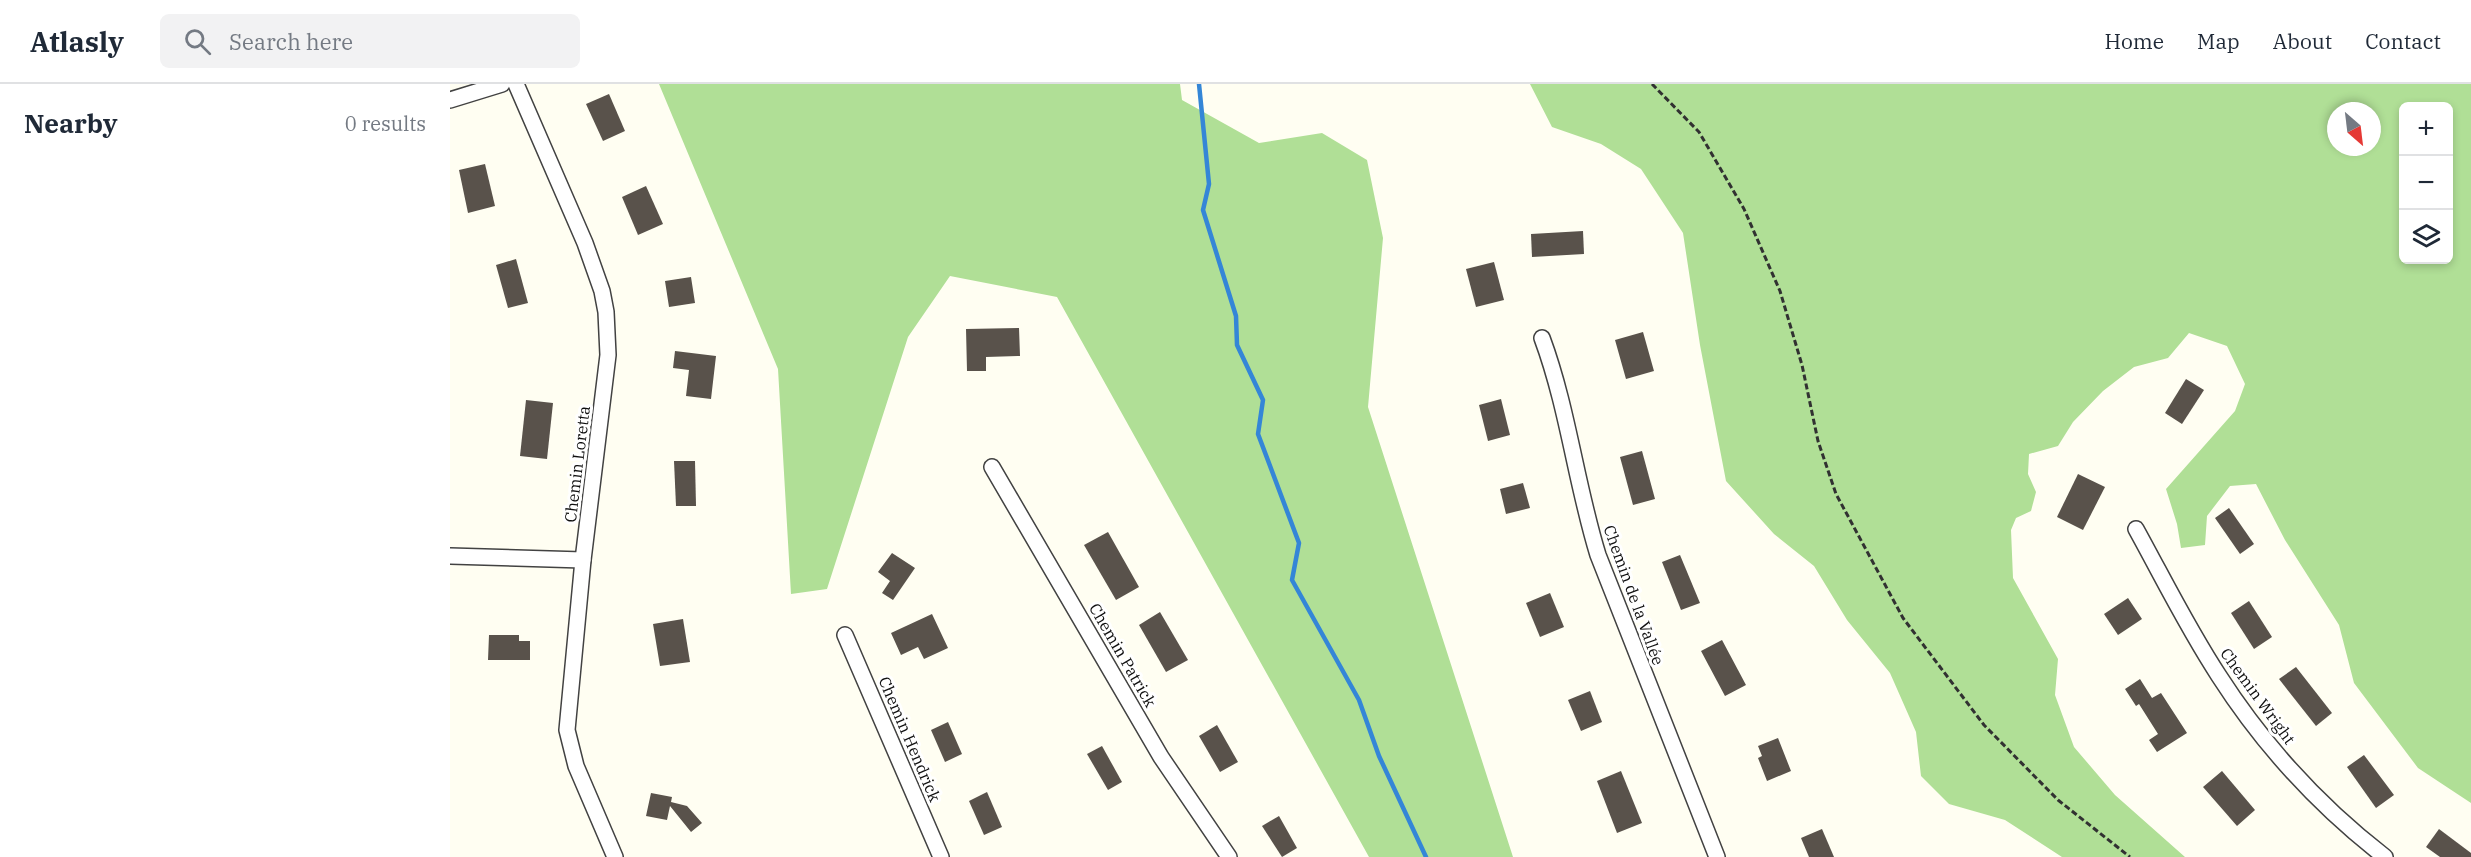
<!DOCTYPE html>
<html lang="en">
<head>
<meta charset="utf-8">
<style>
  :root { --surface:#fff; --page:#f2f2f3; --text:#1f2937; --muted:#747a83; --line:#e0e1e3 }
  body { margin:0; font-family:"IBM Plex Serif",serif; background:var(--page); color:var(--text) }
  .controls { position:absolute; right:18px; top:18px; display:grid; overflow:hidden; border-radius:9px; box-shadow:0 3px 9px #0003 }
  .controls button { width:54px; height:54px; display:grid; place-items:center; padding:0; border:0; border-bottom:2px solid var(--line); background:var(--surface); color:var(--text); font:30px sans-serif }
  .compass { position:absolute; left:1877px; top:18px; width:54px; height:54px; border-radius:50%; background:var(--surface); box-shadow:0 3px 9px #0003; rotate:152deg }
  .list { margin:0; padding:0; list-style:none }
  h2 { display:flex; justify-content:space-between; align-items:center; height:78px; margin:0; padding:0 24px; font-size:26px }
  h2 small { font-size:20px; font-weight:400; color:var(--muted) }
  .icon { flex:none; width:33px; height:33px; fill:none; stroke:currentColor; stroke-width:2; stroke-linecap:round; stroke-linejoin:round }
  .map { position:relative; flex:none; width:2021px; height:773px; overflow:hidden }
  header { display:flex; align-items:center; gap:36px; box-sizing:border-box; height:84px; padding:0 30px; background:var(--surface); border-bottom:2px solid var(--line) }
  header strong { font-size:28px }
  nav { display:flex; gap:33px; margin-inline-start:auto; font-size:21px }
  .search { width:420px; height:54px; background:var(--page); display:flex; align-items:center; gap:15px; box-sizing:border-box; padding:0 21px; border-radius:9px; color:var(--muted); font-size:22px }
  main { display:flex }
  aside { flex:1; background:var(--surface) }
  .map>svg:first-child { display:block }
  .forest { fill:#b0df96; fill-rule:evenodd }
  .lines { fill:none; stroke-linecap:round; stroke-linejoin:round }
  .stream { stroke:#3486d7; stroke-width:4.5 }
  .building { fill:#59524b }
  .street-casing { stroke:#424242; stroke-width:18 }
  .path { stroke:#313131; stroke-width:3; stroke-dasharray:6 3; stroke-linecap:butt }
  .street { stroke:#fff; stroke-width:15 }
  .labels { text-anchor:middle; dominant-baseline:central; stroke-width:6; stroke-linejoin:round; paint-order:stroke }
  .street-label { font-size:16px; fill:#0f0f0f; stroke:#fff }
</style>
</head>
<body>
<header>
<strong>Atlasly</strong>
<div class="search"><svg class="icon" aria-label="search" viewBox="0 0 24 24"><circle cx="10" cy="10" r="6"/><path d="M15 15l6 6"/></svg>Search here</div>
<nav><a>Home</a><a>Map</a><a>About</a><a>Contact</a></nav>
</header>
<main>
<aside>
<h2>Nearby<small>0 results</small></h2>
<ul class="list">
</ul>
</aside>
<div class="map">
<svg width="2021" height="773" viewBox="0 0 2021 773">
  <rect width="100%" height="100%" fill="#fffef2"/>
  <g class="forest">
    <polygon points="209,0 730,0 732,16 809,59 872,49 917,76 933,154 918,323 1063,773 919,773 607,213 500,192 458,253 377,505 341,510 328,285"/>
    <path d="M1080,0H2021V719L1968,684L1904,599L1889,541L1835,456L1806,400L1780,402L1757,432L1755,461L1731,464L1727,440L1716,405L1785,327L1795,300L1777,262L1739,249L1718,274L1684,283L1653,307L1623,338L1608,362L1579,370L1578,390L1586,408L1581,427L1566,434L1561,446L1563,494L1608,575L1605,611L1624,663L1665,711L1735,773H1612L1555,736L1499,720L1471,692L1466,648L1440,589L1397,536L1364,482L1324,450L1276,397L1250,261L1233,149L1191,85L1151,60L1102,43ZM1954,22H1998V176H1954ZM1886,27H1922V63H1886Z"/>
  </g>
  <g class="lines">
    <polyline class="stream" points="749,0 759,100 753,126 786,232 787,261 813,316 808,350 849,459 842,496 909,616 929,672 976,773"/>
  </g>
  <g class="building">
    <polygon points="159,10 175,47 153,57 136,20"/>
    <polygon points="35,80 45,122 18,129 9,86"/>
    <polygon points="196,102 213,140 188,151 172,113"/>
    <polygon points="1133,147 1134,170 1082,173 1081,150"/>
    <polygon points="66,175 78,219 58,224 46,181"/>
    <polygon points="1044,178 1054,216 1026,223 1016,185"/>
    <polygon points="241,193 245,219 219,223 215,197"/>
    <polygon points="569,244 570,272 536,273 536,287 517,287 516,245"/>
    <polygon points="1193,248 1204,287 1176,295 1165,256"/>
    <polygon points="225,267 266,272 261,315 236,312 239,286 223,284"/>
    <polygon points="1736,295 1754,306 1732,340 1715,329"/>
    <polygon points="1051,315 1060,351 1038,357 1029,321"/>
    <polygon points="76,316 103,319 97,375 70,372"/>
    <polygon points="1192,367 1205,415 1183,421 1170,373"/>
    <polygon points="224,377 245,377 246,422 226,422"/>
    <polygon points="1628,390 1655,403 1633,446 1607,433"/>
    <polygon points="1073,399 1080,424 1056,430 1050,405"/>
    <polygon points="1779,424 1804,460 1790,470 1765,434"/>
    <polygon points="658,448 689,503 666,516 634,461"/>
    <polygon points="442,469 465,484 443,516 432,509 440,497 428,488"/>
    <polygon points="1230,471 1250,519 1231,526 1212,478"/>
    <polygon points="1100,509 1114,543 1090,553 1076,519"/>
    <polygon points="1678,514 1692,535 1668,551 1654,530"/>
    <polygon points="1799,517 1822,553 1804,565 1781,529"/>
    <polygon points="710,528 738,576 716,588 689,541"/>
    <polygon points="482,530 498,564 474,575 468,563 451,571 441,549"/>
    <polygon points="233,535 240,578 210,582 203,540"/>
    <polygon points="39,551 69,551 69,557 80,557 80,576 38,576"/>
    <polygon points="1272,556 1296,601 1275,612 1251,567"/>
    <polygon points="1846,583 1882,629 1866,642 1829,595"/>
    <polygon points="1690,595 1702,614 1711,609 1737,649 1707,668 1699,656 1708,650 1689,620 1686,622 1675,605"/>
    <polygon points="1140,607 1152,638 1131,647 1118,616"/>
    <polygon points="498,638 512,670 495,678 481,646"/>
    <polygon points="767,641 788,678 770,688 749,652"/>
    <polygon points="1328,654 1341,687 1317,697 1308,674 1312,672 1308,662"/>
    <polygon points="652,662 672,698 658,706 637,670"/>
    <polygon points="1914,671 1944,711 1926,724 1897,683"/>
    <polygon points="1171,687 1192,739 1167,749 1147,697"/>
    <polygon points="1772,687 1805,726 1787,742 1753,703"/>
    <polygon points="537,708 552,743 534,751 519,717"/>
    <polygon points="201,709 222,713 221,718 237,722 252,739 241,748 220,722 217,736 196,732"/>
    <polygon points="829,732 847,764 832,773 812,742"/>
    <polygon points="1372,745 1384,773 1359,773 1351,754"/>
    <polygon points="1989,745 2021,769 2021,773 1990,773 1976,763"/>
  </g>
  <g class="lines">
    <g class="street-casing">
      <g id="street">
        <polyline points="66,0 135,159 152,207 156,228 158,271 133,476 117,646 126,682 165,773"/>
        <polyline points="0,16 52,0"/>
        <path d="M1092,254C1118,324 1126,400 1148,471L1267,773"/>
        <polyline points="542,383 711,673 779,773"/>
        <path d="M1686,445C1713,494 1738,545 1769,592C1814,662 1869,722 1935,773"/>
        <polyline points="0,472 133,476"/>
        <polyline points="395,551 491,773"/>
      </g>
    </g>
    <polyline class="path" points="1202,0 1249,48 1294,125 1330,207 1352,281 1368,357 1386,410 1453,534 1534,641 1608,716 1680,773"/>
    <use href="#street" class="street"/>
  </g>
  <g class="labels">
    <g class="street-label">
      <text transform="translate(127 380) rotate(-83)">Chemin Loretta</text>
      <text transform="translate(1184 511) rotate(70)">Chemin de la Vallée</text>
      <text transform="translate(673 571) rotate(60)">Chemin Patrick</text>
      <text transform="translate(1808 612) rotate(54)">Chemin Wright</text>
      <text transform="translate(460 655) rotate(67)">Chemin Hendrick</text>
    </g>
  </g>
</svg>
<div class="controls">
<button>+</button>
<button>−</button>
<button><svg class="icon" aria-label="layers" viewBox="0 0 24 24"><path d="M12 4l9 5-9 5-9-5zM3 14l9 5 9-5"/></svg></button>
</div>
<svg class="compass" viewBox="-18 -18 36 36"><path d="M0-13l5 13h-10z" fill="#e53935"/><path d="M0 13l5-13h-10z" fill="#747a83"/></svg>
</div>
</main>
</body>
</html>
